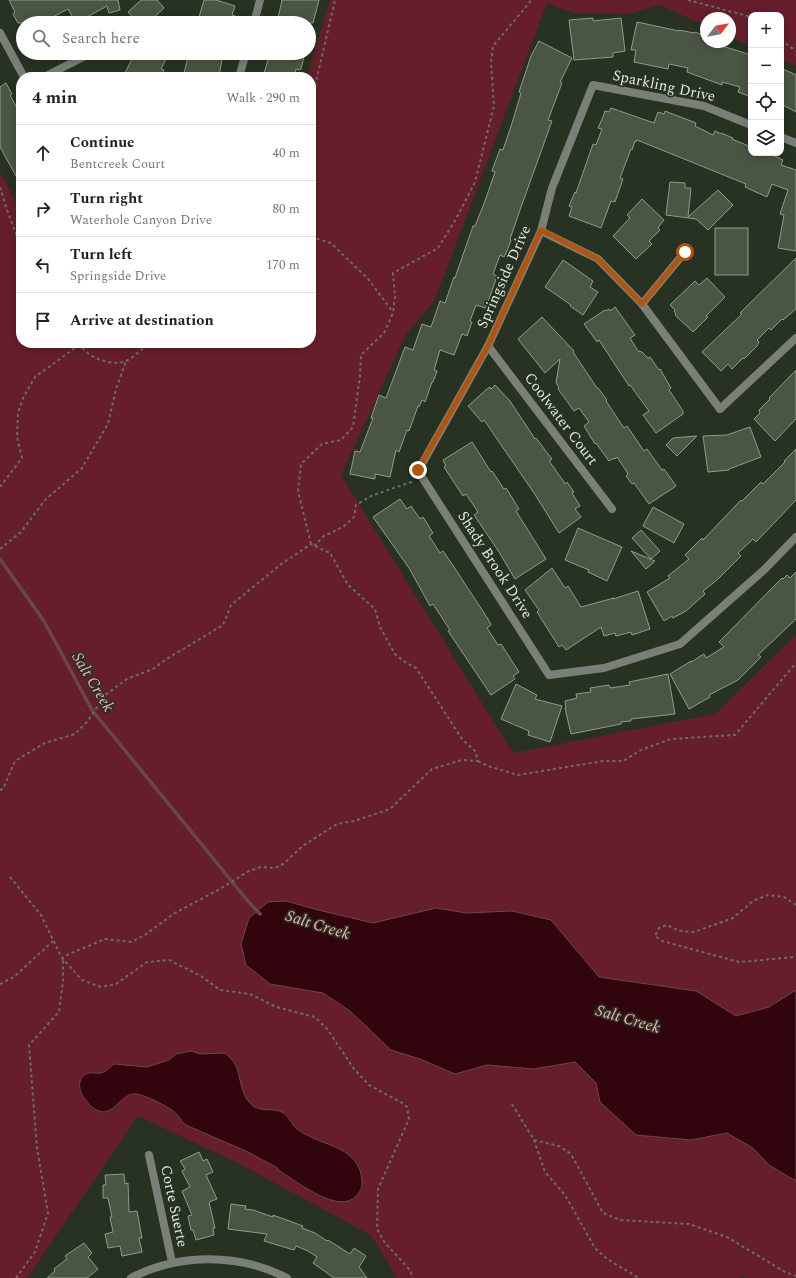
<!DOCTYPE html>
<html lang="en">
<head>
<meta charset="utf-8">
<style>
  :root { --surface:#fff; --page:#f2f2f2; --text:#222; --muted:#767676; --line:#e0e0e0 }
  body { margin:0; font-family:Spectral,serif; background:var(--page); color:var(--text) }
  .controls { position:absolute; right:12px; top:12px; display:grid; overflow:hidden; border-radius:8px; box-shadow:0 2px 10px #0003 }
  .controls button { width:36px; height:36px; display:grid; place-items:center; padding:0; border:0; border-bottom:1px solid var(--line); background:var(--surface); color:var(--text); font:20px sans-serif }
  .compass { position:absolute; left:700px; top:12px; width:36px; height:36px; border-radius:50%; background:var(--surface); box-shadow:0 2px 10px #0003; rotate:59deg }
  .stop { position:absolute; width:12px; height:12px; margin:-9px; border:3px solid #b45309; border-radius:50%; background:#fff }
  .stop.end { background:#b45309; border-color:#fff; box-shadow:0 1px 4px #0008 }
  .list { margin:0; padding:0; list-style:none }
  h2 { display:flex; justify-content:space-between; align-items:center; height:52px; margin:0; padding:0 16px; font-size:17px }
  h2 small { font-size:13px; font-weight:400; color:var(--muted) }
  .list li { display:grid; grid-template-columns:26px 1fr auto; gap:12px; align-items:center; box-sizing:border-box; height:56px; padding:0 16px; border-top:1px solid var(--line) }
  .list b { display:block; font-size:15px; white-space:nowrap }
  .list p { margin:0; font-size:13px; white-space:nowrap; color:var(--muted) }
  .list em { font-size:13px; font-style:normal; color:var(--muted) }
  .icon { flex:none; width:22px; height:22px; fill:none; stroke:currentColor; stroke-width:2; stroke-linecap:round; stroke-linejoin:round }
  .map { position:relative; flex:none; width:796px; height:1278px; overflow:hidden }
  .search { position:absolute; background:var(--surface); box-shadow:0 2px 10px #0003; left:16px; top:16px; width:300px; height:44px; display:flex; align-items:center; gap:10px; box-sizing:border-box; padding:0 14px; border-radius:22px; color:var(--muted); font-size:15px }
  .panel { position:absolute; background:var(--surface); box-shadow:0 2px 10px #0003; left:16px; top:72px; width:300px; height:276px; border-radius:16px }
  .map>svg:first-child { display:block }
  .green { fill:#661e2c }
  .water { fill:#31040e; stroke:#66484c }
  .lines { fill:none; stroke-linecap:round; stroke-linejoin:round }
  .stream { stroke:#66484c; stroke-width:3.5 }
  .building { fill:#4a5543; stroke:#8f9c88 }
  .path { stroke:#666f61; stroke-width:2; stroke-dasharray:3 3; stroke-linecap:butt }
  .street { stroke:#7a7f77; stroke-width:8 }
  .route { stroke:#b45309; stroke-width:5 }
  .labels { text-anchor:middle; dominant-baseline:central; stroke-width:3.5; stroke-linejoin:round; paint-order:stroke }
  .street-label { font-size:15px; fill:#e1e7dd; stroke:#283222 }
  .water-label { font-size:16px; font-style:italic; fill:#f9acb4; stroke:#283222 }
</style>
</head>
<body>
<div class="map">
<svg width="796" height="1278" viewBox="0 0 796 1278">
  <rect width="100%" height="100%" fill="#283222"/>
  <polygon class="green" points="330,0 796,0 796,66 781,60 781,15 751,15 751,46 730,37 730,18 706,18 706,26 660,5 628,14 573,13 547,3 434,302 406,334 341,475 513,753 715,714 796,635 796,1278 748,1278 741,1276 737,1278 397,1278 371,1235 238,1163 138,1116 27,1278 0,1278 0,172 21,211 21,343 311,343 311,77 307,77"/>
  <g class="water">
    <polygon points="286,901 318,910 373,923 436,908 466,913 512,911 551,920 599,977 696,991 736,1016 769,1007 796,990 796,1181 769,1165 753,1148 727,1133 691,1140 636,1135 600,1102 596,1083 575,1062 534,1069 487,1065 455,1074 420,1059 391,1050 350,1011 323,993 270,984 246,965 241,944 249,918 268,902"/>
    <path d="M191,1051L200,1054L225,1053C228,1056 232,1059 234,1062C242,1076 239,1095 253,1106C262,1112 273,1108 282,1112C287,1115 291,1121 294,1126C298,1130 304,1134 309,1136C322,1143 339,1146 350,1156C358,1163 362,1172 362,1183C362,1188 360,1192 356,1196C339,1215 298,1182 281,1172L276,1167L248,1152L188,1126C181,1122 179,1115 173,1111C167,1106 145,1095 137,1094C118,1090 110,1133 84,1098C78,1089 77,1076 89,1073C93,1072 97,1074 101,1073C106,1072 110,1067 114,1064L147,1067L169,1060L176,1054Z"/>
  </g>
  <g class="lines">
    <polyline class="stream" points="0,559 44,621 92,710 247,900 260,914"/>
  </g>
  <g class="building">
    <polygon points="9,0 118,0 120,10 109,13 107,6 76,23 68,9 53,17 56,23 18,23 13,14 15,12"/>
    <polygon points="141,0 157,0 164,8 148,23 138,23 128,12"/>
    <polygon points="204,0 216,0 235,6 232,15 249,21 249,23 200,23 201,18 199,17"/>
    <polygon points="282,0 319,0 313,23 277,23"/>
    <polygon points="593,18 593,21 621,18 625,51 613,53 613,57 574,60 569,20"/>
    <polygon points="637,22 679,31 679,30 694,33 695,32 706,36 706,42 717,42 716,44 751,55 751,97 738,92 740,87 722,82 722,85 687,72 688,68 669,64 668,69 634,62 636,50 631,50"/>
    <polygon points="539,41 572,58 560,82 562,83 548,120 552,121 520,210 510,239 511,240 507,251 504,257 500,255 493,274 497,276 488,302 485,308 476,305 470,321 472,322 467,336 462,334 454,355 440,350 434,370 437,371 433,382 432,382 425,402 422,400 419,407 418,406 409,431 407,430 399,452 396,450 390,477 375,474 375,479 350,474 355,451 360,452 373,418 371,418 379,395 386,398 405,347 413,350 422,324 431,327 440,301 445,303 454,277 455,278 473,226 475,226 485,201 495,172 492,171 500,149 503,150 513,120 521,93 519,92 531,56"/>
    <polygon points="135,53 169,53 161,69 164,70 161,77 123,77"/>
    <polygon points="189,53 218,53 223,54 219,76 210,74 210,77 183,77"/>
    <polygon points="270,53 305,53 301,69 300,70 296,69 294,77 263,77"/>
    <polygon points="781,68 796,75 796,112 781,104"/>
    <polygon points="6,83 12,94 10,95 21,116 21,185 0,147 0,87"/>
    <polygon points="611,108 654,123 658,112 664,114 665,111 696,123 695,126 713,135 715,131 721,134 721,133 733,138 732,139 751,147 751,153 768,153 783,160 781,165 796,170 796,251 778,248 784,215 780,214 788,190 772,184 767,197 745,187 746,184 637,140 636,142 635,141 632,150 631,149 620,178 623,179 615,202 611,201 601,228 569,216 572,207 569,206 575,192 576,193 593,144 596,145 602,129 598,128 603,117 605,111 609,112"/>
    <polygon points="670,182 685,183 685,188 691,188 688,217 718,190 733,205 708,230 696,219 666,215"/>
    <polygon points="642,199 664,220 659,226 658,228 660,230 649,241 652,244 636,259 613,236 630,218 627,215"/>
    <rect x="715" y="228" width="33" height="47"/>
    <polygon points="796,258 796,309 783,320 782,319 771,330 769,328 757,340 759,342 757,346 744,359 743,358 732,369 728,364 721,371 702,352 742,314 740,313"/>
    <polygon points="563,260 593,281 590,287 598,292 583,315 570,306 571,305 545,287"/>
    <polygon points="707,278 725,297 706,316 708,317 693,332 675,315 676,314 674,311 675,310 670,305 695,281 699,285"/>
    <polygon points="615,307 635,335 630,338 638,351 642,352 648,358 650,357 659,370 660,369 671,388 669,390 683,411 683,414 656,433 643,415 649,411 630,385 629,386 599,340 597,342 584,324 605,310 606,311 609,309 610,311"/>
    <polygon points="542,317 574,351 573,352 597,388 598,388 607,400 606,401 624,428 627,426 644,451 647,449 662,470 664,469 676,486 649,504 634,483 632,484 626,476 628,474 627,472 617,457 615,459 614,458 609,461 596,443 595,444 584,426 589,422 579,408 574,411 558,389 559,388 556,382 560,359 545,373 518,339"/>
    <polygon points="796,370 796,419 775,441 754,419 760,413 759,410 770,399 769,398"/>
    <polygon points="495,385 510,401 535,439 536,438 545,450 552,459 549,461 564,482 565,484 567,482 574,492 572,493 580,506 575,509 581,517 559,533 534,493 484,420 482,422 468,406 487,389 490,387 491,389"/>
    <polygon points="750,427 761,457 729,469 729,470 708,472 703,436 727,435"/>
    <polygon points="697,436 677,456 666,445 673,438"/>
    <polygon points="472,442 491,472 492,471 504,489 506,488 519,509 516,511 546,559 515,579 499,552 474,515 478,512 466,494 463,496 444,467 446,466 443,460"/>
    <polygon points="796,449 796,500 756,542 753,539 738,553 741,556 717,580 703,591 705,594 686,611 673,618 672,616 664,621 647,592 670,578 668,576 689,559 685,555 702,538 703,540 741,500 742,501 761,482 763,484 785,462 784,461"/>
    <polygon points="400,499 407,509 411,506 420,519 423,517 433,533 429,536 435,545 440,553 443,551 452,564 488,619 491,625 487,628 498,645 501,644 519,672 513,676 515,679 491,695 448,631 450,630 433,604 430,606 409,568 373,517"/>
    <polygon points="653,507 684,524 674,543 643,526"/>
    <polygon points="578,528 622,547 607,581 588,572 589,570 565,560"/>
    <polygon points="641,530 660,551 651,559 632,538"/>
    <polygon points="631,551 655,561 646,569"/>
    <polygon points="552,568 565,588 568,586 581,607 614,598 613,599 638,591 650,629 632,635 631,632 616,636 615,633 604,636 601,627 566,650 562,645 559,647 537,612 539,610 525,590"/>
    <polygon points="796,572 796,619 758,655 761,657 738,680 709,695 710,697 689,709 670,674 691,661 691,662 704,654 706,658 724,647 719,642 782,578 783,579 787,575 790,578"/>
    <polygon points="668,674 675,714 631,719 631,721 621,722 621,724 571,734 565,708 566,708 565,701 577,698 576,694 591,692 590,688 609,685 610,688 630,685 629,682"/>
    <polygon points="516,684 537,695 535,699 562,706 550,742 528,735 529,731 501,719"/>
    <polygon points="199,1152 203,1161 207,1159 213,1172 206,1175 217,1199 209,1202 215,1228 213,1228 214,1235 196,1240 193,1230 191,1230 188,1216 192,1215 182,1191 190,1187 182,1171 185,1169 180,1161"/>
    <polygon points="124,1174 125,1184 128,1183 129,1212 137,1211 142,1238 139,1238 142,1252 122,1256 120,1246 108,1248 105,1234 113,1232 110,1217 112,1217 108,1198 103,1198 103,1185 106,1185 105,1175"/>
    <polygon points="231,1204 246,1206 245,1209 253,1210 273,1217 273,1215 303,1226 302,1228 315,1233 327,1241 328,1240 350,1254 354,1248 366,1256 359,1267 367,1278 334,1278 313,1263 317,1257 308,1251 296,1246 294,1250 264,1241 267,1234 228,1229"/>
    <polygon points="84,1243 92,1253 88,1257 98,1269 87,1278 47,1278 55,1271 54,1269 67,1259 65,1256"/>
  </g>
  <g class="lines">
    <g class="path">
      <polyline points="688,0 751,17"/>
      <polyline points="781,40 796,51"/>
      <polyline points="311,97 315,86 335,0"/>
      <polyline points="0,187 7,210 21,247"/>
      <polyline points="311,237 331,243 369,280 392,311"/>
      <path d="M79,343C86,357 111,367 126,361C133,358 143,348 149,343"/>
      <polyline points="0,487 22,458 17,437 18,413 23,398 35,377 79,345"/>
      <polyline points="311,544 298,491 301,464 322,444 341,440 353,427 360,376 361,355 384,333 393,313 395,297 393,273 438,248 456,219 475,182 494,106 491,62 493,46 530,2 530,0"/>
      <polyline points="314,546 324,536 343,527 354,517 356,505 371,496 414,481"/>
      <polyline points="0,549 21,532 45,500 82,468 108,424 116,389 126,361"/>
      <polyline points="478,761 488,766 518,775 603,761 623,761 641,750 671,739 735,735 796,663"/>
      <polyline points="0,790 3,789 15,761 45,743 75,734 87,722 105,695 127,679 153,669 165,660 223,625 231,605 280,565 311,544 330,553 348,585 375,609 380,627 395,654 405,662 416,668 462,739 475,751 478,761 462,760 432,769 390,809 354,821 337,824 304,845 283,864 275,868 261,867 249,871 220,889 175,913 146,934 132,942 105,939 67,955 62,958"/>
      <polyline points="10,877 41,915 62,958 82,980 101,987 116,984 147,962 169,960 201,976 220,990 250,994 276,1007 315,1017 328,1030 354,1069 369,1085 402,1103 407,1107 409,1119 378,1189 377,1229 385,1243 410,1270 413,1278"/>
      <polyline points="796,905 784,897 768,895 753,901 733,918 694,932 679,931 667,925 659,928 655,936 662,941 739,962 796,957"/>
      <polyline points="0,984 14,977 53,941"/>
      <polyline points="512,1104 534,1140 545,1172 565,1195 595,1248 607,1259 639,1278"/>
      <polyline points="534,1140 559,1146 571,1154 603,1213 620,1220 689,1224 727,1237 785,1272 796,1276"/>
      <polyline points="16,1278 35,1252 48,1213 37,1148 29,1045 59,1012 63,981 63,960"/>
    </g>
    <g class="street">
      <polyline points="254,23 260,0"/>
      <polyline points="0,33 24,77"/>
      <polyline points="44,77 91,53"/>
      <polyline points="239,77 246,53"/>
      <polyline points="751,125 704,106 593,85 552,188 541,231 488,346 418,471 549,675 604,668 680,644 765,569 796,537"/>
      <polyline points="781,137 796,143"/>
      <polyline points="541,231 598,259 642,304 720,409 796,338"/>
      <polyline points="642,304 685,252"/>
      <polyline points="488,346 612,509"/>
      <polyline points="149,1155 172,1262"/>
      <path d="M131,1278C179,1253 239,1253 287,1278"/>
    </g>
  </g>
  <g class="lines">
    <polyline class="route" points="418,470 488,346 541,230 598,259 642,304 685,252"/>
  </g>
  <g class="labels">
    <g class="street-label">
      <text transform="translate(664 86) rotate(12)">Sparkling Drive</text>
      <text transform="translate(504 277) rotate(-66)">Springside Drive</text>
      <text transform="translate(561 419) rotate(53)">Coolwater Court</text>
      <text transform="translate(495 565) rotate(57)">Shady Brook Drive</text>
      <text transform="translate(174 1206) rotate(78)">Corte Suerte</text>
    </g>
    <g class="water-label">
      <text transform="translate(93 682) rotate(59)">Salt Creek</text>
      <text transform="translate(318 925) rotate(17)">Salt Creek</text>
      <text transform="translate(628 1019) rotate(16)">Salt Creek</text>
    </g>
  </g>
</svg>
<div class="controls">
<button>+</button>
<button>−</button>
<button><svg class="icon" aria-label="locate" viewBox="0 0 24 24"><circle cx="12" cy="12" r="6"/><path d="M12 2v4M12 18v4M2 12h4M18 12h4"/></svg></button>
<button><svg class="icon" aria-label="layers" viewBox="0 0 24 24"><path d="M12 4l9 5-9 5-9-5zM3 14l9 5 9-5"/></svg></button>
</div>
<svg class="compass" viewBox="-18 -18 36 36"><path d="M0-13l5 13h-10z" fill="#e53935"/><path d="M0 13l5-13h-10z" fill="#767676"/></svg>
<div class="stop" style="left:685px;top:252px"></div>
<div class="stop end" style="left:418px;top:470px"></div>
<div class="search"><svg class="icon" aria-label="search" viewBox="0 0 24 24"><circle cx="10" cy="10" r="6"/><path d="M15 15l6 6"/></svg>Search here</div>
<section class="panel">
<h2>4 min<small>Walk · 290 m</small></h2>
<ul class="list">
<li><svg class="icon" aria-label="ahead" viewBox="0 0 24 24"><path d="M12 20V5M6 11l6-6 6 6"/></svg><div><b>Continue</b><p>Bentcreek Court</p></div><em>40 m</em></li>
<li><svg class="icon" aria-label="right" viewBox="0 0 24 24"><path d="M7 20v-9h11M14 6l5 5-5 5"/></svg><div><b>Turn right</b><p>Waterhole Canyon Drive</p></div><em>80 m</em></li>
<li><svg class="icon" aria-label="left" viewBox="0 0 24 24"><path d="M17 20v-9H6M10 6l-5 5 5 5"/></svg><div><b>Turn left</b><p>Springside Drive</p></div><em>170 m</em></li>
<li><svg class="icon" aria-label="arrive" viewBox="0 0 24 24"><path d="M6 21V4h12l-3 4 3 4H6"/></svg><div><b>Arrive at destination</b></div></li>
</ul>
</section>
</div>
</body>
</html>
